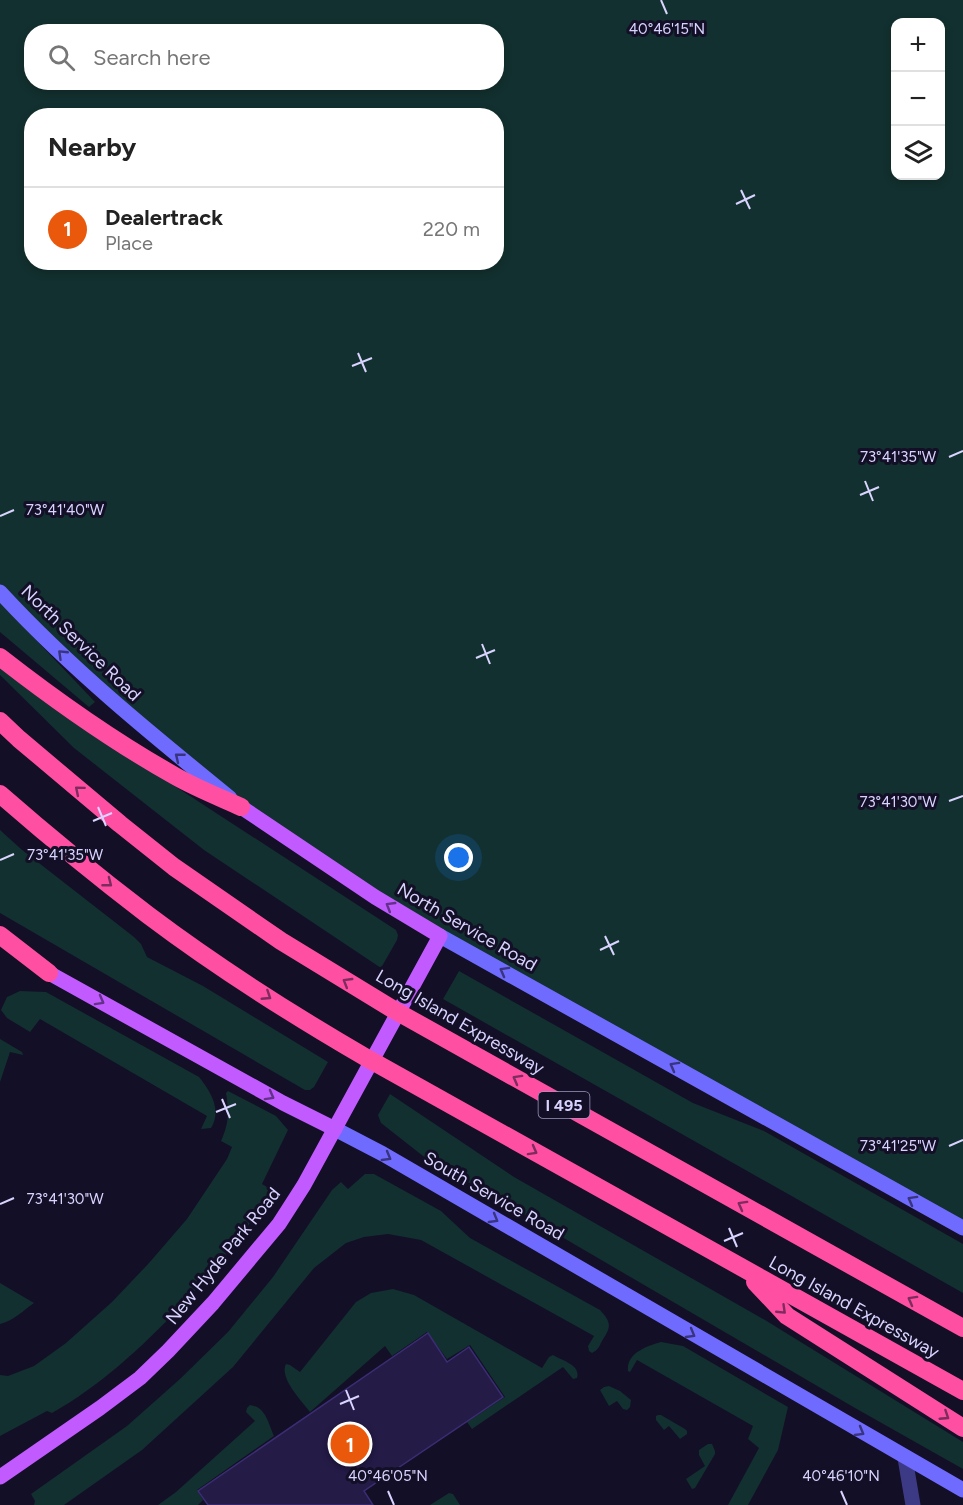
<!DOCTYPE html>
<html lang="en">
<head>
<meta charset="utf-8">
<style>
  :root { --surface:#fff; --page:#f6f6f6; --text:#222; --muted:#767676; --line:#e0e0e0; --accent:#ea580c }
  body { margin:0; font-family:Figtree,sans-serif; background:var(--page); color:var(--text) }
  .controls { position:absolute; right:18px; top:18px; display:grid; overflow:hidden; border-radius:12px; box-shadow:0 3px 9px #0003 }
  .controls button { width:54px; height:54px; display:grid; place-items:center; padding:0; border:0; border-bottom:2px solid var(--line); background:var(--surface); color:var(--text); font:30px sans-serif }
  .you { position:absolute; left:459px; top:858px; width:21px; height:21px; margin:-15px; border:4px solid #fff; border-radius:50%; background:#1a73e8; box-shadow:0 0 0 9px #1a73e833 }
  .badge { display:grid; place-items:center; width:39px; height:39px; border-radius:50%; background:var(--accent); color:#fff; font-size:20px; font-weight:700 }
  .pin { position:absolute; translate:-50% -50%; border:3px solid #fff; box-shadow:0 2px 6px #0006 }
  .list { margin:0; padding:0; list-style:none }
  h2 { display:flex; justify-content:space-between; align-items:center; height:78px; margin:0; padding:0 24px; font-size:26px }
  h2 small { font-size:20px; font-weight:400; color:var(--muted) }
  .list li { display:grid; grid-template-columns:39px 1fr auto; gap:18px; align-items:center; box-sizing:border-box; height:84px; padding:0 24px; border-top:2px solid var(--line) }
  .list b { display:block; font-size:22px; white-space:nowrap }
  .list p { margin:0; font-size:20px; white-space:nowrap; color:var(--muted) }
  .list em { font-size:20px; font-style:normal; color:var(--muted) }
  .icon { flex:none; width:33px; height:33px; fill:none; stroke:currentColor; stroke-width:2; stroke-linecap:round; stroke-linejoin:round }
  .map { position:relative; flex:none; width:963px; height:1505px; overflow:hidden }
  .search { position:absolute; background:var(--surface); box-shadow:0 3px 9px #0003; left:24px; top:24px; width:480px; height:66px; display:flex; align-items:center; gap:15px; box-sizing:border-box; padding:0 21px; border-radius:24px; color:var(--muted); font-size:22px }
  .panel { position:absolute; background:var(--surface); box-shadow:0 3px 9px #0003; left:24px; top:108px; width:480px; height:162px; border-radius:24px }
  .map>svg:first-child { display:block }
  .green { fill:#12302f; fill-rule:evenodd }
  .building { fill:#241b47; stroke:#3b2d73; stroke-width:1.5 }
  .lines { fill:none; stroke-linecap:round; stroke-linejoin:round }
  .street { stroke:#3d3a85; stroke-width:15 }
  .secondary { stroke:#6f6bff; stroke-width:15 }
  .primary { stroke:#c25bff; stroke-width:15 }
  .highway { stroke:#ff4fa3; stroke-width:18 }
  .oneway { stroke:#38347d }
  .oneway2 { stroke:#7d2c5e }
  .oneway3 { stroke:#623188 }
  .ticks { fill:none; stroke:#d9d4ff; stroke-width:2 }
  .labels { text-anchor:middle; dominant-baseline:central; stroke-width:6; stroke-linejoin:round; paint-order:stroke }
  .shield { fill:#130f26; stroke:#9e99be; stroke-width:1.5 }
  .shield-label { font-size:16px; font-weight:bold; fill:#d9d4ff }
  .street-label { font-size:18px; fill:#d9d4ff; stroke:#130f26 }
  .ticks-label { font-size:15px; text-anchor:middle; fill:#d9d4ff; stroke:#130f26; stroke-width:6; stroke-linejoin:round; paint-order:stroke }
</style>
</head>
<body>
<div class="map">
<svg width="963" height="1505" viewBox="0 0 963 1505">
  <rect width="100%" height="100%" fill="#130f26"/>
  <g class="green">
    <path d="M0,0H963V1228L440,936L241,807L0,592ZM896,22H940V176H896ZM32,32H496V82H32ZM32,116H496V262H32Z"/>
    <polygon points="0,602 95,702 89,707 0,632"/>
    <polygon points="0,663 147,768 396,930 398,935 397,940 381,968 204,850 74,748 0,675"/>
    <polygon points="0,830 21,849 134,937 141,944 147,957 203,986 328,1062 314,1087 310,1090 305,1090 0,913"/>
    <polygon points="459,971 693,1103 764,1131 963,1244 963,1293 443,999"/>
    <path d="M20,991L46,992L199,1077C211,1092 222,1110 211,1128L201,1129L207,1116L40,1019L30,1032L7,1018L1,1010L7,997Z"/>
    <polygon points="0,1039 22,1052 23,1055 10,1052 0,1082"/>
    <path d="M228,1091L276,1116L288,1130L262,1184L272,1190C246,1233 213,1272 179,1308C141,1348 100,1386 52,1413L47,1411L0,1436V1375L8,1376L34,1366L66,1343L112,1302L149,1263L187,1219L227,1159L232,1147L221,1141C229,1123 229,1112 226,1093Z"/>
    <polygon points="390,1094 514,1177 765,1320 963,1442 963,1469 855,1408 423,1156 381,1123 378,1115"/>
    <path d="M365,1174H374L441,1211L470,1238L600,1310C612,1323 611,1327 602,1341C599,1347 598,1350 592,1353L589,1351L588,1346L594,1336L421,1240L388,1234L364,1237L346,1243L314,1268L233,1367L142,1450L64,1505H34L35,1501L31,1494L127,1426L180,1379L228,1332L273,1277L332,1190L341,1182L348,1189Z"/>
    <path d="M0,1283L34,1303C24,1310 13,1321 0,1324Z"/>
    <path d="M393,1289L414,1295L542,1368L549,1357L553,1355C563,1361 581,1365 577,1378L573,1379L563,1367L472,1429L467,1422L505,1397L470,1345L447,1359L427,1332L392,1356L385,1346L310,1412C301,1400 279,1378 286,1364L290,1365L300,1372L356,1302L371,1293Z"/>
    <path d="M661,1342L683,1346L788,1407L778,1450L748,1505H728L759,1448L748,1439L753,1426L637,1360L630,1372L628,1371C626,1353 647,1346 661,1342Z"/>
    <polygon points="609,1386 620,1391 631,1400 630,1407 627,1410 623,1409 617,1401 609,1406 600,1390 604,1387"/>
    <path d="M250,1405C266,1407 268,1423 274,1436L197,1490L203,1500L198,1505H158L176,1492L255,1421L246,1412L247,1408Z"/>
    <polygon points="658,1415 661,1415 685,1429 687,1431 687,1434 680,1439 669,1426 664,1430 656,1420 656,1416"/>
    <polygon points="708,1444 712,1444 715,1451 715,1454 695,1488 692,1489 686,1479 705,1466 699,1455 699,1450"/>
    <polygon points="449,1493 453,1494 460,1505 430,1505"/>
  </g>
  <polygon class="building" points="428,1333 447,1362 469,1347 503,1397 364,1491 373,1505 208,1505 198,1491"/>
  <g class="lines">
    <polyline class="street" points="905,1458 913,1505"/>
    <g class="secondary">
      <path d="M0,592C70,668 150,733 230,798"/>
      <polyline points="440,936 963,1228"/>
      <polyline points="335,1129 383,1154 963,1490"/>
    </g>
    <g class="primary">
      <polyline points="49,973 283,1103 335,1129"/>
      <polyline points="0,1477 100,1408 140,1378 168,1351 213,1303 279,1224 304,1185 440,936 375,897 241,807"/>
    </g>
    <g class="highway">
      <path d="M0,657C55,700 113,741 175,776C196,788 219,797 241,807"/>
      <polyline points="0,721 19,739 120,824 174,867 281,941 394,1010 963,1328"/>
      <path d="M0,794C48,836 97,876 148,915C217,967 291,1014 365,1057L963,1391"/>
      <polyline points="0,935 49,973"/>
      <polyline points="755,1282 787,1316 963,1428"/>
    </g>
  </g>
  <defs><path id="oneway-chevron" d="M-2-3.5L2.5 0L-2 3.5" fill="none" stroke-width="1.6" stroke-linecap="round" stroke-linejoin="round" transform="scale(1.5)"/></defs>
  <g class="oneway">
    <use href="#oneway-chevron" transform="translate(62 654) rotate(-136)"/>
    <use href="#oneway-chevron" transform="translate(179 757) rotate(-141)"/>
    <use href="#oneway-chevron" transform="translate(504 971) rotate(-151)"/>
    <use href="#oneway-chevron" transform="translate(674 1066) rotate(-151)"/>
    <use href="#oneway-chevron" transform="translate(387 1157) rotate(30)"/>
    <use href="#oneway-chevron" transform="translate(912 1200) rotate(-151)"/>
    <use href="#oneway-chevron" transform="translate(494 1219) rotate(30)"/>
    <use href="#oneway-chevron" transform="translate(691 1334) rotate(30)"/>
    <use href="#oneway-chevron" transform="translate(860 1432) rotate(30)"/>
  </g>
  <g class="oneway2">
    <use href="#oneway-chevron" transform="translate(79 790) rotate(-140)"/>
    <use href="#oneway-chevron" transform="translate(108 883) rotate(38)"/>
    <use href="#oneway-chevron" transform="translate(347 982) rotate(-149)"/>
    <use href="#oneway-chevron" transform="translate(267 996) rotate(33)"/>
    <use href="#oneway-chevron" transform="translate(517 1079) rotate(-151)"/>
    <use href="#oneway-chevron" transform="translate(533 1151) rotate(29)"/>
    <use href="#oneway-chevron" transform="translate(742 1205) rotate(-151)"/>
    <use href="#oneway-chevron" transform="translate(912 1300) rotate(-151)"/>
    <use href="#oneway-chevron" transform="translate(782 1310) rotate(44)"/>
    <use href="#oneway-chevron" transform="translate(945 1416) rotate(33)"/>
  </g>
  <g class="oneway3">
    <use href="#oneway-chevron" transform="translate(390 906) rotate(-149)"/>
    <use href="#oneway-chevron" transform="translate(100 1001) rotate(29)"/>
    <use href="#oneway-chevron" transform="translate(270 1096) rotate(29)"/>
  </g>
  <path class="ticks" d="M661,0L667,14M741,190L750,209M736,204L755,195M358,353L366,372M352,366L372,358M949,457L963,451M865,481L873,501M860,495L879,487M0,516L14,510M482,644L490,664M476,658L495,650M949,801L963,796M98,807L106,826M93,821L112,813M0,860L14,854M605,936L614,955M600,950L619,941M222,1099L230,1118M216,1112L236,1104M949,1146L963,1140M0,1204L14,1198M729,1228L737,1247M724,1241L743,1233M346,1390L354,1410M340,1404L359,1396M388,1491L394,1505M841,1491L847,1505"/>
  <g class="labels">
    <rect class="shield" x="538.5" y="1092" width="51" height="26" rx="4.5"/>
    <g class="shield-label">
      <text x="564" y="1105">I 495</text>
    </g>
    <g class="street-label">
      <text transform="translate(81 643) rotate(44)">North Service Road</text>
      <text transform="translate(467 927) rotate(30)">North Service Road</text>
      <text transform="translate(460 1022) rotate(30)">Long Island Expressway</text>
      <text transform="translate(494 1196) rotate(30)">South Service Road</text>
      <text transform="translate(223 1256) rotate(-51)">New Hyde Park Road</text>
      <text transform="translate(854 1307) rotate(29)">Long Island Expressway</text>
    </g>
  </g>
  <g class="ticks-label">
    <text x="667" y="34">40°46'15"N</text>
    <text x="898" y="462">73°41'35"W</text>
    <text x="65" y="515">73°41'40"W</text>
    <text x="898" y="807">73°41'30"W</text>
    <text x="65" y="860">73°41'35"W</text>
    <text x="898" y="1151">73°41'25"W</text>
    <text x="65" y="1204">73°41'30"W</text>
    <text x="388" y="1481">40°46'05"N</text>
    <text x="841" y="1481">40°46'10"N</text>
  </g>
</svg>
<div class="controls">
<button>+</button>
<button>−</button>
<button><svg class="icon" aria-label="layers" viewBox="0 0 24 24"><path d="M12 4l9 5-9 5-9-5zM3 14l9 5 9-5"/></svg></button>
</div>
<div class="you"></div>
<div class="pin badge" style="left:350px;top:1444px">1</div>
<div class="search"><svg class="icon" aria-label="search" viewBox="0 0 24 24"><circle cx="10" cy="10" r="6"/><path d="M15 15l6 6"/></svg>Search here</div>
<section class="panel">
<h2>Nearby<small></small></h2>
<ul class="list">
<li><span class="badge">1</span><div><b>Dealertrack</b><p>Place</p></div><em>220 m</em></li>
</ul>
</section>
</div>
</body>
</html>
